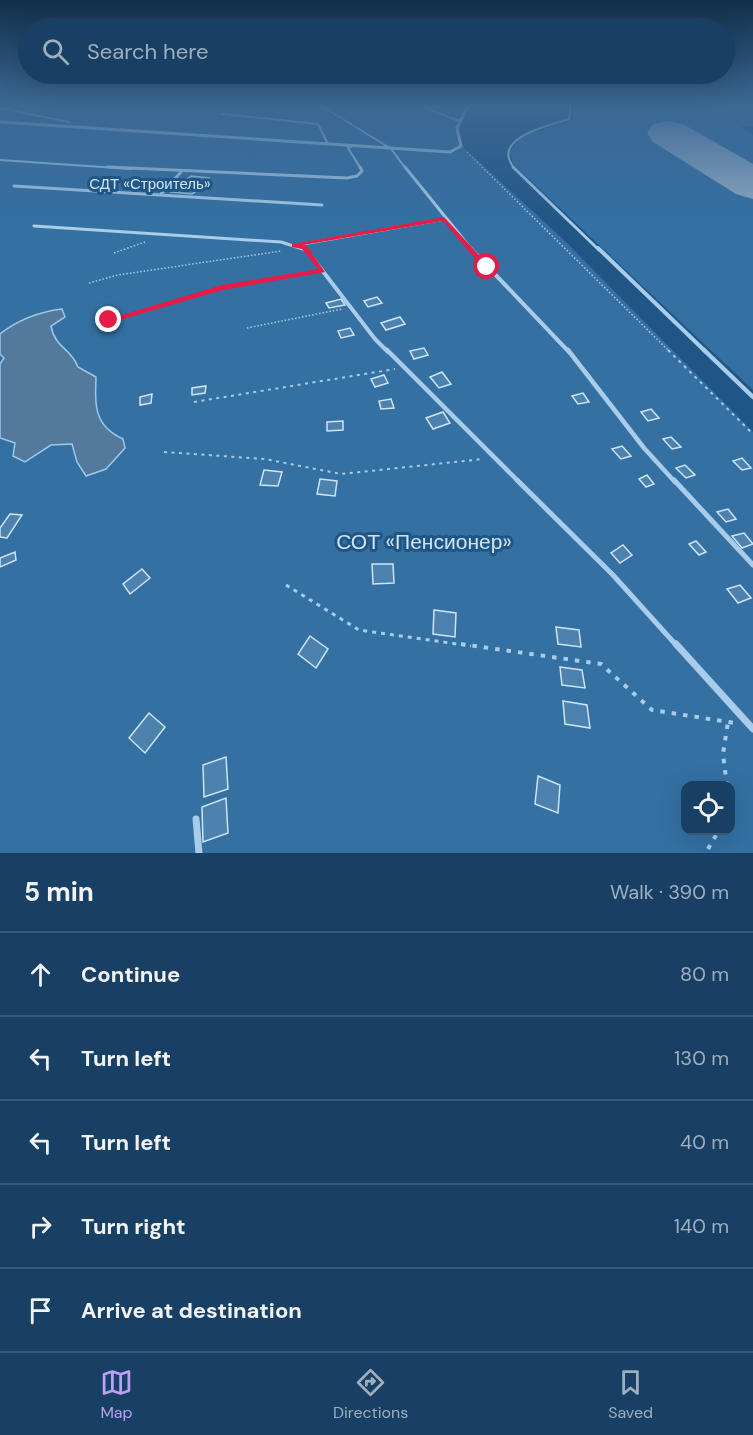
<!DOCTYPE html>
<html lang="en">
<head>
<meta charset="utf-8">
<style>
  :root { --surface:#184064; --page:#21476a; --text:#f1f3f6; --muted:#9fafbf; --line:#365978; --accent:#bca0f2 }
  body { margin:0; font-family:"DM Sans",sans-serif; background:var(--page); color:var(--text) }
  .controls { position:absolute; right:18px; bottom:18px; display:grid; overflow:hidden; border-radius:12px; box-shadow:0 6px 24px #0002 }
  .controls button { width:54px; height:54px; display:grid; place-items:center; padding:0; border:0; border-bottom:2px solid var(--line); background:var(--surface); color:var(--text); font:30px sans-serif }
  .stop { position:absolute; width:18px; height:18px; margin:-14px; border:4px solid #e11d48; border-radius:50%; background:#fff }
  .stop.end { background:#e11d48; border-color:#fff; box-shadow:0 2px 6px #0008 }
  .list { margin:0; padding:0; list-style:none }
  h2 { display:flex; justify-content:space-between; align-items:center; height:78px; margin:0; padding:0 24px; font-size:26px }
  h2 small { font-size:20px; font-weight:400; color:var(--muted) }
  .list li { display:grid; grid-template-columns:39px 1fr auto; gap:18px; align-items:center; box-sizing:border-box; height:84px; padding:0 24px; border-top:2px solid var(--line) }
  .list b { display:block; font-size:22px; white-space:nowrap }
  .list em { font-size:20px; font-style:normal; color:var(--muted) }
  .icon { flex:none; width:33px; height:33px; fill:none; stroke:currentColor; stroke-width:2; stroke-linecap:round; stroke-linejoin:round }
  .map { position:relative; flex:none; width:753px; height:853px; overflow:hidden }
  .search { position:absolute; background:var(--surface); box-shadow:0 6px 24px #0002; left:18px; right:18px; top:18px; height:66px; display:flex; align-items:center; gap:15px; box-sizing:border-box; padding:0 21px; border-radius:33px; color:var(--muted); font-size:22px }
  .sheet { height:498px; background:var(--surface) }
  nav { display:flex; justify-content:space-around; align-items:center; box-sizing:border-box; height:84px; border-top:2px solid var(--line); background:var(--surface); font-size:16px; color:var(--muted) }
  nav a { display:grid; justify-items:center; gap:3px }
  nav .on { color:var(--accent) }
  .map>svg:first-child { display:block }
  .green { fill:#3470a2; fill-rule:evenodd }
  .water { fill:#547a9b; stroke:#9cc8eb; stroke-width:1.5 }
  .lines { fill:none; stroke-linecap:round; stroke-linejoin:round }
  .runway { fill:#90aac2; fill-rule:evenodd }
  .building { fill:#4d82af; stroke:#cde4f7; stroke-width:1.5 }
  .path-far3 { stroke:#a8cce9; stroke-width:1.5; stroke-dasharray:1.5 2; stroke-linecap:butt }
  .path-far2 { stroke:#a8cce9; stroke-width:2; stroke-dasharray:3 4.5; stroke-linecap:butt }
  .path-far1 { stroke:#a8cce9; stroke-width:3; stroke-dasharray:4 5; stroke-linecap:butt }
  .path { stroke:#a8cce9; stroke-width:4; stroke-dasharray:4.5 7; stroke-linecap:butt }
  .service-far5 { stroke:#a8cce9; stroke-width:2 }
  .service-far4 { stroke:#a8cce9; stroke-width:3 }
  .service-far3 { stroke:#a8cce9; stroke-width:4 }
  .service-far2 { stroke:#a8cce9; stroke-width:4.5 }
  .service-far1 { stroke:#a8cce9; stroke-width:5 }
  .service { stroke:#a8cce9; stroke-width:7 }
  .minor { stroke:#a8cce9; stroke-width:3 }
  .route { fill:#e11d48 }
  .labels { text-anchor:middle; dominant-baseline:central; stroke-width:6; stroke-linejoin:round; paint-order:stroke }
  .far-park-label { font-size:15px; fill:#cde4f7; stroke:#205685 }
  .near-park-label { font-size:21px; fill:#cde4f7; stroke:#205685 }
</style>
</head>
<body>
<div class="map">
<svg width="753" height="853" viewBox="0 0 753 853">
  <rect width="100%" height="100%" fill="#205685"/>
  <g class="green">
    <path d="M0,104H472L458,129L464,148L565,241L753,432V853H0ZM686,786H730V830H686Z"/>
    <polygon points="573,104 753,104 753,126 740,127 753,135 753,390 513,164 510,152 522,136 573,120"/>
  </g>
  <g class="water">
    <polygon points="191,176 209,178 206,185 192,194 171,192"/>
    <path d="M62,309L65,317L51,326C55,348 71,348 78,367L96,377C95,406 94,426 123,439L125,448L106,469L86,476L77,462L72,444L51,445L25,462L13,456L15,443L0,438V364L4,358L0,354V334C19,319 38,312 62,309Z"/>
  </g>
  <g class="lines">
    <polygon class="runway" points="668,121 683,124 753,164 753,199 736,194 653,142 647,133 653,124"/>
  </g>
  <g class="building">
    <polygon points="377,297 382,303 368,307 364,301"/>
    <polygon points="341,299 345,305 329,308 326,303"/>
    <polygon points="400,317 405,324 386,330 381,323"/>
    <polygon points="350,328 354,335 341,338 338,331"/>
    <polygon points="424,348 428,355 414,359 410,351"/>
    <polygon points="442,372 451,384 439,388 430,377"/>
    <polygon points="384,375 388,383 375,387 371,379"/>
    <polygon points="206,386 205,393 192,395 192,388"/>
    <polygon points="583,393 589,402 578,404 572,396"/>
    <polygon points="152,394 151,403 140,405 140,397"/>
    <polygon points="391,399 394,408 381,409 379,401"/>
    <polygon points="651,409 659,418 648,421 641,412"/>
    <polygon points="443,412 450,423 433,429 426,418"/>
    <polygon points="343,421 343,430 327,431 327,422"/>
    <polygon points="671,437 681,447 672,449 663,439"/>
    <polygon points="622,446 631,456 621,459 612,449"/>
    <polygon points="742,458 751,468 742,470 733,461"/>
    <polygon points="685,465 695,475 686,478 676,468"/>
    <polygon points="264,470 282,472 278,486 260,485"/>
    <polygon points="647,475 654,484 646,487 639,479"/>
    <polygon points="320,479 337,481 335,496 317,494"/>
    <polygon points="728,509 736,519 726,522 717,512"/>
    <polygon points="10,514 22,515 7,538 0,537 0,528"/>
    <polygon points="744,533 753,544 742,548 732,536"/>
    <polygon points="696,541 706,552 699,555 689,544"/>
    <polygon points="623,545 632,555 620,563 611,553"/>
    <polygon points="15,552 16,560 0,567 0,558"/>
    <polygon points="372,564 393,564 394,583 373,584"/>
    <polygon points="142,569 150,578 130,594 123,584"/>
    <polygon points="740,585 751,598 738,603 727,589"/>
    <polygon points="434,610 456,613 455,637 433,634"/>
    <polygon points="556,627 579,630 581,647 558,644"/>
    <polygon points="310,636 328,649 316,668 298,654"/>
    <polygon points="560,667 582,670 585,688 562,685"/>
    <polygon points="563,701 587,705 590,728 565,724"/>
    <polygon points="149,713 165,727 145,753 129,738"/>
    <polygon points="226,757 228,789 204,797 203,765"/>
    <polygon points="538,776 560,785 558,813 535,804"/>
    <polygon points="226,798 228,833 203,842 202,807"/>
  </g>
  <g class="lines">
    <g class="path-far3">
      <polyline points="467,152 670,352"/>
      <polyline points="114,253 145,242"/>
      <polyline points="89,283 118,275 281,251"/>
      <polyline points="109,320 222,288 313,272"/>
      <polyline points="247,328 342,309"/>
    </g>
    <g class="path-far2">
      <polyline points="668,350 753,434"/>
      <polyline points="194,402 395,369"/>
      <polyline points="164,452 265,459 341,474 483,459"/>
    </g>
    <polyline class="path-far1" points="286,585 359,630 471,646"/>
    <g class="path">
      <polyline points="461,644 601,664 652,710 735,723"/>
      <polyline points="727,786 723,754 728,722"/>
      <polyline points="708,849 719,830"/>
    </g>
    <g class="service-far5">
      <polyline points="318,104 390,148"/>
      <polyline points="415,104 459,121"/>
      <polyline points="0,108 69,122"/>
      <polyline points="222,114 318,124 328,144"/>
      <polyline points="352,146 348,148 361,169"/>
      <polyline points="392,150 406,169"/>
      <polyline points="0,160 131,169"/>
      <path d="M515,169C488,138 551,125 569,119L571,104"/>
    </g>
    <g class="service-far4">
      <polyline points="108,167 347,178 357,176 362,171 360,167"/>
      <polyline points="405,167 472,250"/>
      <polyline points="513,167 599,250"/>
      <polyline points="14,186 322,205"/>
      <polyline points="161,194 181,172"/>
      <polyline points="34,226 281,242 306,250"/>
      <polyline points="297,245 445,219"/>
    </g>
    <g class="service-far3">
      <polyline points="305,248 375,339 388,352"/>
      <polyline points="470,248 569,352"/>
      <polyline points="598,248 706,352"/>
    </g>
    <g class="service-far2">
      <polyline points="387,350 519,482"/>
      <polyline points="568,350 644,448 675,482"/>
      <polyline points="704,350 753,397"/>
    </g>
    <g class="service-far1">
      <polyline points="517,480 613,575 677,646"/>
      <polyline points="674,480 753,565"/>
    </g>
    <g class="service">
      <polyline points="676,644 753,729"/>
      <polyline points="196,819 199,853"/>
    </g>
    <polyline class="minor" points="0,122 450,152 461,146 457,128 469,104"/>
  </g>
  <linearGradient id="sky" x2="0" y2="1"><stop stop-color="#122f49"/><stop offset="0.47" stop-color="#3c6894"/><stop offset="1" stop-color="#3c6894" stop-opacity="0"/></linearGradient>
  <rect width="753" height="223" fill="url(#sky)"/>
  <polygon class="route" points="444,217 489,266 489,269 484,269 443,221 303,245 307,246 325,272 223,290 109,323 105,320 222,285 318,269 302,249 292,247 292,244"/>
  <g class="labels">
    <g class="far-park-label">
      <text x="150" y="184">СДТ «Строитель»</text>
    </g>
    <g class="near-park-label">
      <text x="424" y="542">СОТ «Пенсионер»</text>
    </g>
  </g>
</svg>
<div class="controls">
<button><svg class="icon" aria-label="locate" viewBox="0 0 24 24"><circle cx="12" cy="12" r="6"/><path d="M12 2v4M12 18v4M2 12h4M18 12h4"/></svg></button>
</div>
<div class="stop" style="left:487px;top:267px"></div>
<div class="stop end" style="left:109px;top:320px"></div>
<div class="search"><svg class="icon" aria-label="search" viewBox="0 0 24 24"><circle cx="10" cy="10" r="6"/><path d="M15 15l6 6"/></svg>Search here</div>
</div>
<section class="sheet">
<h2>5 min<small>Walk · 390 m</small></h2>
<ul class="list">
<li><svg class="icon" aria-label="ahead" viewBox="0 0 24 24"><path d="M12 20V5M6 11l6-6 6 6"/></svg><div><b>Continue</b></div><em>80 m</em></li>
<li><svg class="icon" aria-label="left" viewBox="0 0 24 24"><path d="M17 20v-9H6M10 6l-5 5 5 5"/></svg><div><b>Turn left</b></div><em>130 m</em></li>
<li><svg class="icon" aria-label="left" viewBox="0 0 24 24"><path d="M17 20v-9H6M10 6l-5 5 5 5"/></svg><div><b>Turn left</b></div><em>40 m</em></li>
<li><svg class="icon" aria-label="right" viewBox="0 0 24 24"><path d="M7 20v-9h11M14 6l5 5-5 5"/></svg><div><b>Turn right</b></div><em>140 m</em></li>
<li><svg class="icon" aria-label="arrive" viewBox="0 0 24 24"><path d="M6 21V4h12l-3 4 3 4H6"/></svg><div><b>Arrive at destination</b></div></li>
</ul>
</section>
<nav>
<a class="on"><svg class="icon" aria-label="map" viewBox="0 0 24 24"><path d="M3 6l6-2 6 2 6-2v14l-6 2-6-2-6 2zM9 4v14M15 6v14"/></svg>Map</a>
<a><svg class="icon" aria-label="directions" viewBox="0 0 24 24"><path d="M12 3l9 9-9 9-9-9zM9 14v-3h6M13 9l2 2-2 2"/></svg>Directions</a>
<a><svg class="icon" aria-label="saved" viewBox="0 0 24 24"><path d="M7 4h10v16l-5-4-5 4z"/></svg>Saved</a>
</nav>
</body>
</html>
